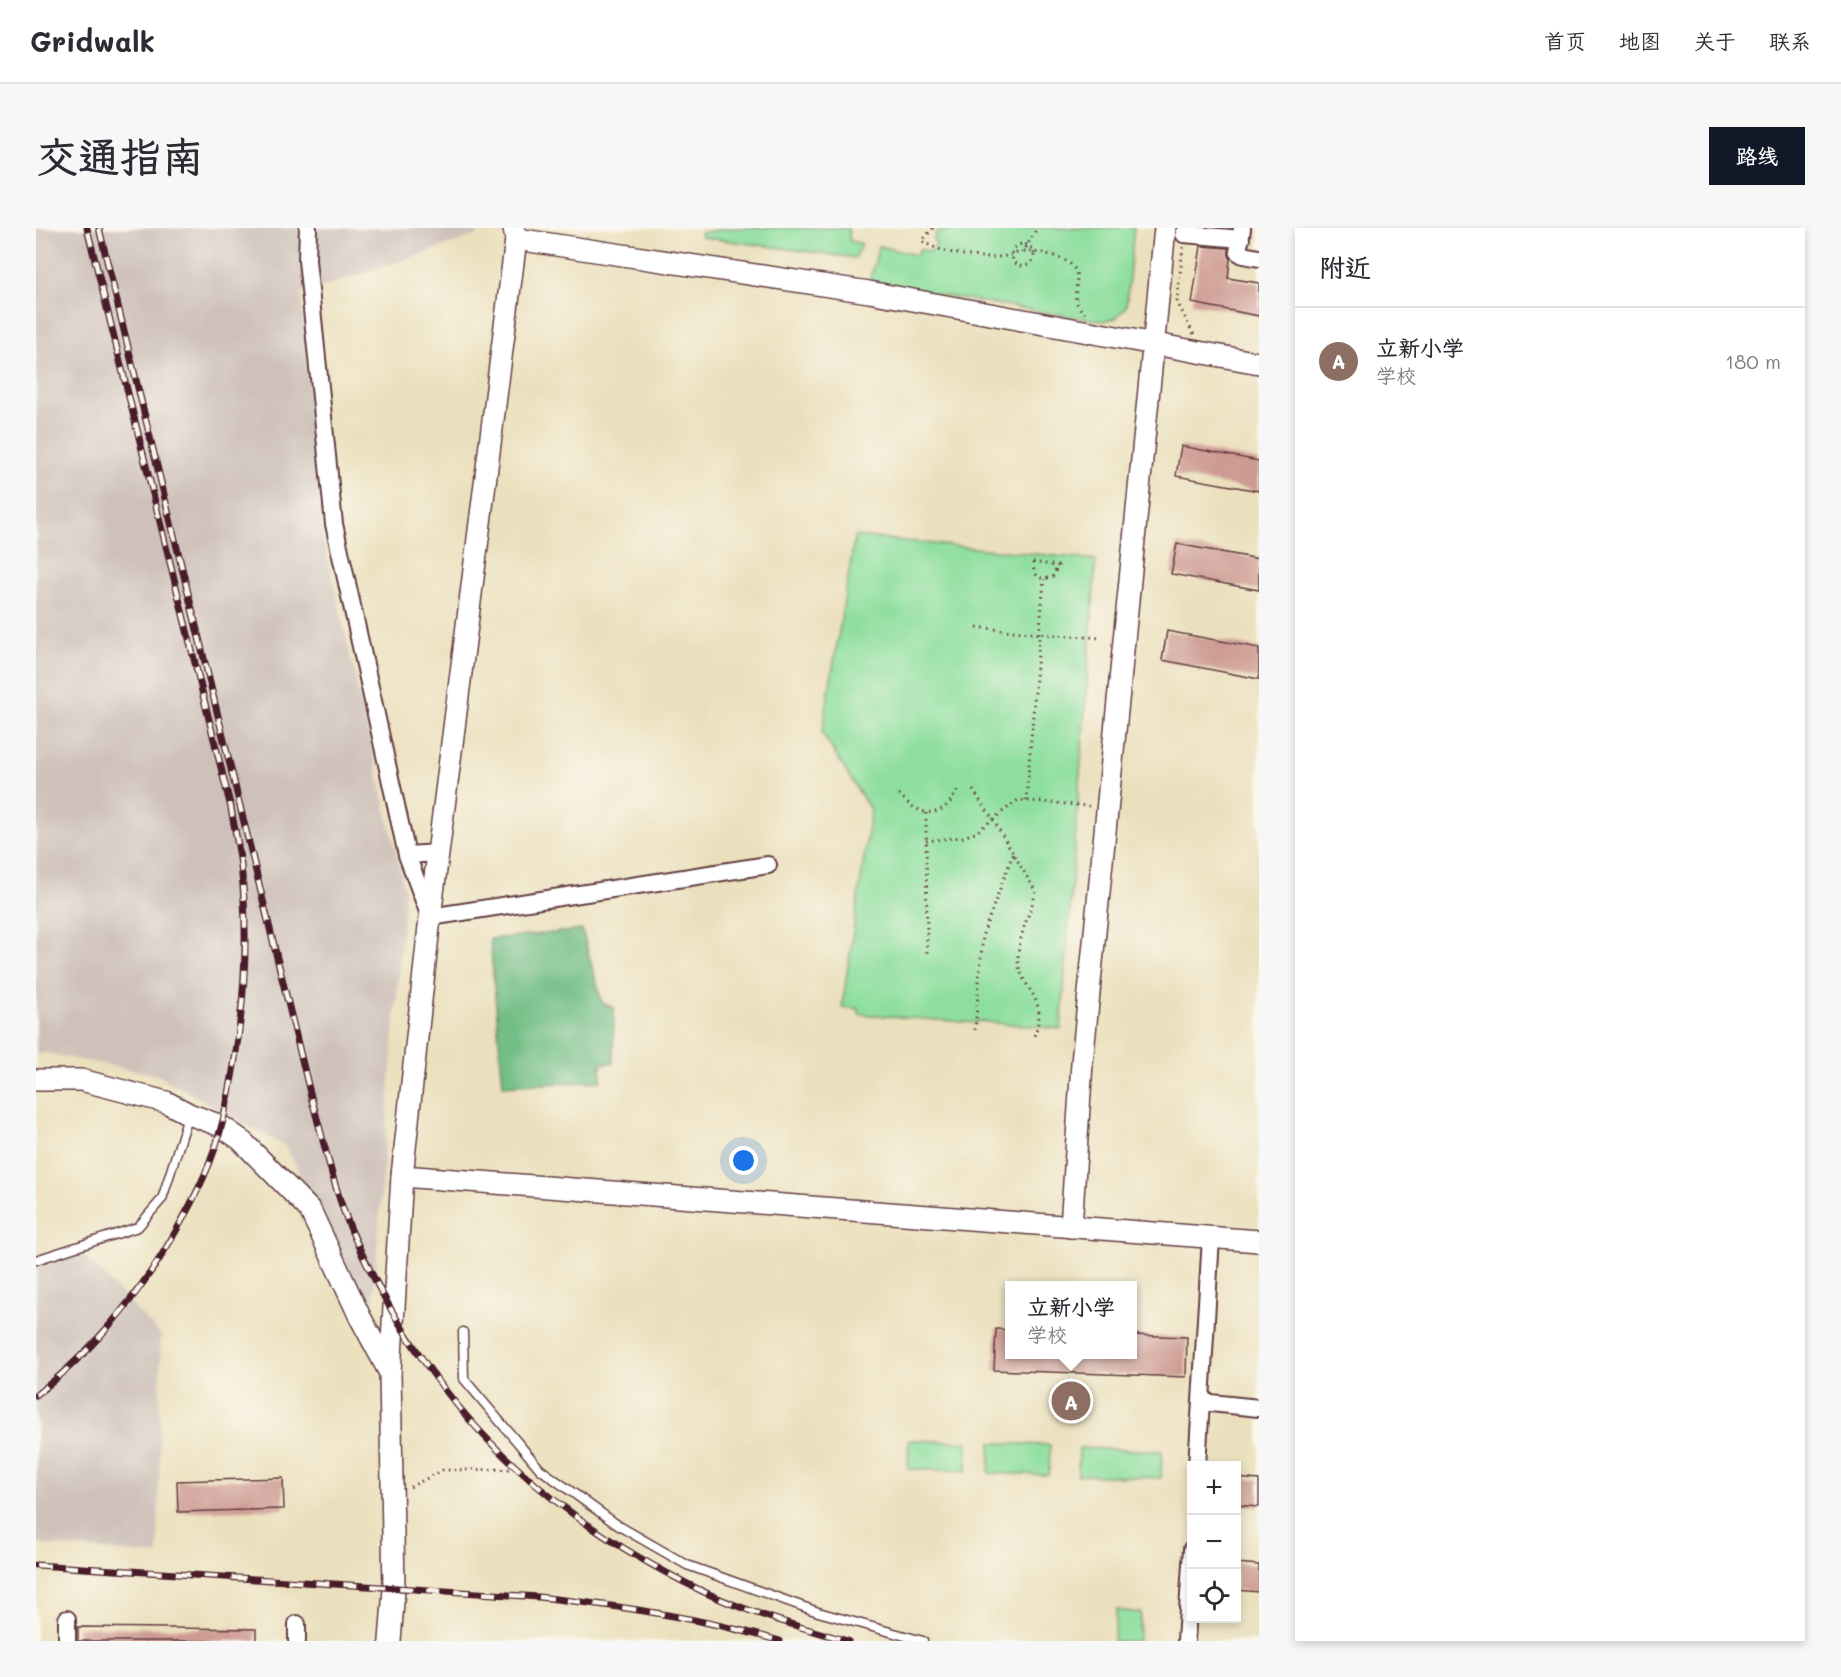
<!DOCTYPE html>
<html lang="zh">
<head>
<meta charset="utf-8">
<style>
  :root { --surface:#fff; --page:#f7f7f7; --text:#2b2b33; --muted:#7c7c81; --line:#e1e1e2; --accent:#111827 }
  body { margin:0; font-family:Mali,"LXGW WenKai TC",sans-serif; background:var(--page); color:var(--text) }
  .controls { position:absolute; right:18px; bottom:18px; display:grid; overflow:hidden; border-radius:0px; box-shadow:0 3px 9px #0003 }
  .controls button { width:54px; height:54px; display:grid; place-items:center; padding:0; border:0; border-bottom:2px solid var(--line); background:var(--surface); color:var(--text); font:30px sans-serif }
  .you { position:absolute; left:708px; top:933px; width:21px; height:21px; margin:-15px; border:4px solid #fff; border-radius:50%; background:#1a73e8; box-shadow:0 0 0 9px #1a73e833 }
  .badge { display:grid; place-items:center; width:39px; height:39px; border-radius:50%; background:var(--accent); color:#fff; font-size:20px; font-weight:700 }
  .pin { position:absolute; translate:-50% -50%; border:3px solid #fff; box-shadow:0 2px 6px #0006 }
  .popup { position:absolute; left:969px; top:1053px; width:132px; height:78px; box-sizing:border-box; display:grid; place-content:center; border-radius:0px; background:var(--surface); filter:drop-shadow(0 2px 4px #0005); font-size:20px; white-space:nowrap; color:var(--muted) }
  .popup b { font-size:22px; color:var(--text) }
  .popup::after { content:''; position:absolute; left:50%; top:100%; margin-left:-12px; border:12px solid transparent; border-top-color:var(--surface) }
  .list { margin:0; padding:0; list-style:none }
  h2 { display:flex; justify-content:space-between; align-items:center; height:78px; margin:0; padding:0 24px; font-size:26px }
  h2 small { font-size:20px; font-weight:400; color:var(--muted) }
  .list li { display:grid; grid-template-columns:39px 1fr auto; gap:18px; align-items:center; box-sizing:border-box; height:108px; padding:0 24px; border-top:2px solid var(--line) }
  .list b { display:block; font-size:22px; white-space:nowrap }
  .list p { margin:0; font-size:20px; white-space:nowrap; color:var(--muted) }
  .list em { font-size:20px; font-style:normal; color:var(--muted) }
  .icon { flex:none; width:33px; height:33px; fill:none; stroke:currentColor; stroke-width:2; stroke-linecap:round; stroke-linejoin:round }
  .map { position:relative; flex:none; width:1223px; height:1413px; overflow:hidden; border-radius:0px }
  header { display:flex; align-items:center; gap:36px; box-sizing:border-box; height:84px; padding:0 30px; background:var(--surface); border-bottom:2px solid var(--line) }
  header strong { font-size:28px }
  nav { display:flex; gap:33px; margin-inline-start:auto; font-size:21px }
  .intro { display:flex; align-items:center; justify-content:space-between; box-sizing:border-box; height:144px; padding:0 36px }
  h1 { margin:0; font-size:42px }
  .button { padding:15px 27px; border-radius:0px; background:var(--accent); color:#fff; font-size:21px; font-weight:700 }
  main { display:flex; gap:36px; padding:0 36px }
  aside { flex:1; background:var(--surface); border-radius:0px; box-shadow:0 3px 9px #0003 }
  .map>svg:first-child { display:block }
  .industrial { fill:#cec1ba }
  .green { fill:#8edf9f; stroke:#6c7f65; stroke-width:1.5 }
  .forest { fill:#72be86; stroke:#5e6e58; stroke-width:1.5 }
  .building { fill:#ce9b93 }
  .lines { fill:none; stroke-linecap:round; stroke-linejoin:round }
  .service-casing { stroke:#623c41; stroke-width:11 }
  .minor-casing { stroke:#623c41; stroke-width:20 }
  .tertiary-casing { stroke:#623c41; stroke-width:24 }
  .path { stroke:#623c41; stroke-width:3; stroke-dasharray:1.5 4.5; stroke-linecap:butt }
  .service { stroke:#fff; stroke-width:8 }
  .minor { stroke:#fff; stroke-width:16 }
  .tertiary { stroke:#fff; stroke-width:21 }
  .rail-casing { stroke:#4a1f2b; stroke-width:7 }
  .rail { stroke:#fbf7ec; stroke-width:4.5; stroke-dasharray:14; stroke-linecap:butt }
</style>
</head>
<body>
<header>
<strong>Gridwalk</strong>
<nav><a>首页</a><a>地图</a><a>关于</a><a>联系</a></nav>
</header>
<div class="intro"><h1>交通指南</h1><a class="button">路线</a></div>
<main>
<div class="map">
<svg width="1223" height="1413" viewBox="0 0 1223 1413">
  <rect width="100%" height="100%" fill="#fbf7ec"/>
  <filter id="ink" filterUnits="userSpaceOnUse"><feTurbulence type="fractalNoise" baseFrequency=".0167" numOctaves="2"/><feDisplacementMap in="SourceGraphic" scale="12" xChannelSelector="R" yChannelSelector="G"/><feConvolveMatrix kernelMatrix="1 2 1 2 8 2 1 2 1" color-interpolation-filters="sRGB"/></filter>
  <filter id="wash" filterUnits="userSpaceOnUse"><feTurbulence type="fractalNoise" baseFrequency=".008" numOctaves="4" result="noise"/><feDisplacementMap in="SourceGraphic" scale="24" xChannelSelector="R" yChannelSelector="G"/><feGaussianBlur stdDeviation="1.35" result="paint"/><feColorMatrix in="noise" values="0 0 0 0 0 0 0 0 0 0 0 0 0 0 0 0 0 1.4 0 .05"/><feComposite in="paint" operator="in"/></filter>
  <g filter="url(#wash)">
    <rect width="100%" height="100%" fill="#ebe0bd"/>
    <g class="industrial">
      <polygon points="0,0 441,0 442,7 265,66 287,311 369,663 336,1086 250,919 122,847 9,825 0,827"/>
      <polygon points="45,1024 125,1107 122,1327 0,1316 0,1038"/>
    </g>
    <g class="green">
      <polygon points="694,0 812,0 814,13 826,16 819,30 665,9 664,5"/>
      <polygon points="944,0 1098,0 1090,79 1080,90 1066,93 833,56 843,18 880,27 884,21 893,24 900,18 898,10 901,4"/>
      <polygon points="819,308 1060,332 1025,801 941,793 940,795 823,786 823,781 806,779 835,583 786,505"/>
      <polygon points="873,1212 932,1214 931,1243 872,1241"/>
      <polygon points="955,1215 1014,1217 1013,1247 953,1245"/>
      <polygon points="1043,1220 1126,1223 1125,1250 1042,1247"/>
      <polygon points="1081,1382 1105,1385 1102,1413 1077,1413"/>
    </g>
    <polygon class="forest" points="546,702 566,775 578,780 577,835 565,836 565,853 467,858 454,711"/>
    <g id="blocks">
      <g class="building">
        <polygon points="1165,18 1192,20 1194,31 1192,50 1223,55 1223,88 1156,75"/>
        <polygon points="1145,218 1223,233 1223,263 1140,248"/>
        <polygon points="1141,316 1223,331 1223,362 1135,346"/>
        <polygon points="1131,403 1223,420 1223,451 1126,432"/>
        <polygon points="960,1101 974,1102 974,1126 1096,1126 1096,1107 1151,1109 1150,1149 958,1142"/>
        <polygon points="247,1250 248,1281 142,1284 141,1253"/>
        <polygon points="1200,1250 1223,1252 1223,1279 1200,1277"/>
        <polygon points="1200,1335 1223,1337 1223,1364 1200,1362"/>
        <polygon points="42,1399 220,1401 220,1413 42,1413"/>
      </g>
    </g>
  </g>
  <g filter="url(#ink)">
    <use href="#blocks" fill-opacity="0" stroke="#623c41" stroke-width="1.5"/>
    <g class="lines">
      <g class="service-casing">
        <g id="service">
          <polyline points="0,1032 102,999 126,971 153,886"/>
          <polyline points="427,1104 428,1151 504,1241 583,1298 651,1337 782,1384 887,1413"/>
        </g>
      </g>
      <g class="minor-casing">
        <g id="minor">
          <polyline points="272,0 271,32 298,296 371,627 394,689 732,637"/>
          <polyline points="1206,1 1202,24 1207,27 1223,30"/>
          <polyline points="1148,6 1205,11"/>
          <polyline points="371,627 403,625"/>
          <polyline points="1165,1174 1223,1180"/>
          <polyline points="1161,1238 1175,1010"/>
          <polyline points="261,1396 261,1413"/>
          <polyline points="31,1413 31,1391"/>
          <polyline points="1150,1413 1156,1321"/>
        </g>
      </g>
      <g class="tertiary-casing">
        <g id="tertiary">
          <polyline points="480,11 833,64 1223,135"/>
          <polyline points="0,852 45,852 130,874 153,886 185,898 205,912 274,982 324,1089 354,1145 358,1361 354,1413"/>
          <polyline points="366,948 1223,1013"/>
          <polyline points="1035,999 1046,835 1129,0"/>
          <polyline points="354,1145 366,948 394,689 480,11 478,0"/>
        </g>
      </g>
      <g class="path">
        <path d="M897,0L886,13C905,26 947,32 970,28C976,27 982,24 988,23L1001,0"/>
        <circle cx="987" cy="27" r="11"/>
        <polyline points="1147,19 1141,74 1158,107"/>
        <path d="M988,23C1002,24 1029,27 1038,40C1047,56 1030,71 1049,85"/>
        <path d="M997,334L1022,338L1017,348L1008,351C999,348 997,343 997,334Z"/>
        <polyline points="941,399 1004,406 1066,410"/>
        <path d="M937,562L958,593L1000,664C994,685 982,709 982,731C983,762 1016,769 997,810"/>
        <path d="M863,566C883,589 906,593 921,563"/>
        <polyline points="990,573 1008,351"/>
        <polyline points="890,585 891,726"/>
        <polyline points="890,613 927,609 939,605 982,572 1053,578"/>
        <polyline points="939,802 947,706 977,626"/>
        <polyline points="374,1259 407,1242 482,1241 485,1234"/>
      </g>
      <use href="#service" class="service"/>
      <use href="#minor" class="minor"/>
      <use href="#tertiary" class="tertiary"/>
      <g class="rail-casing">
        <g id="rail">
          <path d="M63,0L275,869C288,913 298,962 316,1004C354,1091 410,1176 481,1240C535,1290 600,1331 666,1363C710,1384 764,1399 812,1413"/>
          <path d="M0,1167C50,1129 90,1082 124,1030C143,999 161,967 174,934C186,903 193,869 198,837C209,771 213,705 205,638C203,619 198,599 195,580L51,0"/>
          <path d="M0,1337L503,1369C585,1378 665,1390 744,1413"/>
        </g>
      </g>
      <use href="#rail" class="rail"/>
    </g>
  </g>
</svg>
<div class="controls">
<button>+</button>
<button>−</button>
<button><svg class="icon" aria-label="locate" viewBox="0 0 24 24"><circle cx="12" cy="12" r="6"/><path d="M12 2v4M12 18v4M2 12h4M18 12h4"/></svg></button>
</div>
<div class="you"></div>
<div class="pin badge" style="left:1035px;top:1173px;background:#8d6e63">A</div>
<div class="popup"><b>立新小学</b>学校</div>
</div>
<aside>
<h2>附近<small></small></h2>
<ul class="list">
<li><span class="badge" style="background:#8d6e63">A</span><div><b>立新小学</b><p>学校</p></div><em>180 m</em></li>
</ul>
</aside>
</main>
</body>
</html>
